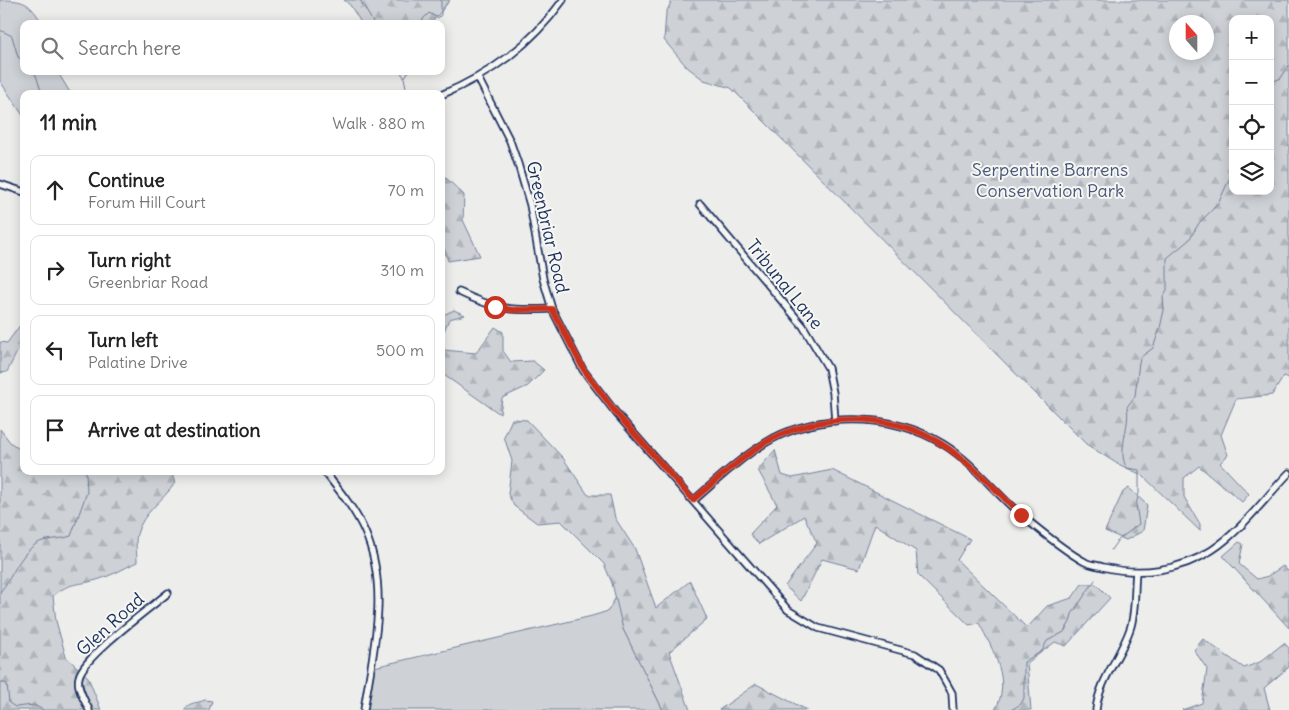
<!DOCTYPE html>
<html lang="en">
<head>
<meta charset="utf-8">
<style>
  :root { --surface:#fff; --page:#f6f6f6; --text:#222; --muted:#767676; --line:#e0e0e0 }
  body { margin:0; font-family:Delius,sans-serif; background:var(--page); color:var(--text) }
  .controls { position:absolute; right:15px; top:15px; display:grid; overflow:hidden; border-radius:10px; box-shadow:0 2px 12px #0003 }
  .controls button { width:45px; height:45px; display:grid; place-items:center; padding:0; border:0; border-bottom:1px solid var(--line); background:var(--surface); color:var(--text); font:25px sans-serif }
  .compass { position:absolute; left:1169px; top:15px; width:45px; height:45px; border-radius:50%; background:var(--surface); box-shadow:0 2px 12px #0003; rotate:339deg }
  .stop { position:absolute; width:15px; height:15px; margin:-11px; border:4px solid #c8321e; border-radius:50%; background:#fff }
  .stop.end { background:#c8321e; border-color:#fff; box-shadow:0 1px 5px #0008 }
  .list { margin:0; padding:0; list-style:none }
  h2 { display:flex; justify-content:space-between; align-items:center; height:65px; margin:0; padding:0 20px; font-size:21px }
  h2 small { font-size:16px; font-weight:400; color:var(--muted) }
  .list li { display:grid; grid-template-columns:32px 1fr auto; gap:15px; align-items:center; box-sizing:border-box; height:70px; margin:0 10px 10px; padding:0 10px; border:1px solid var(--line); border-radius:10px }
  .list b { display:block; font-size:19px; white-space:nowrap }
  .list p { margin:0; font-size:16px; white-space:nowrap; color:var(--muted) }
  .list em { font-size:16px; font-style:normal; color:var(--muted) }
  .icon { flex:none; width:28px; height:28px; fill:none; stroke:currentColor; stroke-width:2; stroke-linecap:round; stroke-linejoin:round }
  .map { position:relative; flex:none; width:1289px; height:710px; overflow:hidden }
  .search { position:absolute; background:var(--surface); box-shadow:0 2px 12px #0003; left:20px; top:20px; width:425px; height:55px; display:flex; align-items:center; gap:12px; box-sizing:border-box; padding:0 18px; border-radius:10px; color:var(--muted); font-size:19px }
  .panel { position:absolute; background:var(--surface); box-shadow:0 2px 12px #0003; left:20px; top:90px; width:425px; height:385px; border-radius:10px }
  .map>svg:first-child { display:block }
  .green { fill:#ced2d7; stroke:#74809a }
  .forest { fill:url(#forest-firs); stroke:#74809a; fill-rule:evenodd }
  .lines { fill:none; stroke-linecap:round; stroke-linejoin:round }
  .stream { stroke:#6e7a96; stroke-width:1 }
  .minor-casing { stroke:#1b2f5e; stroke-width:9 }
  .minor { stroke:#f6f6f2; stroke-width:5.5 }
  .route { stroke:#c8321e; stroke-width:6 }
  .labels { text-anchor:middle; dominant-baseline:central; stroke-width:4; stroke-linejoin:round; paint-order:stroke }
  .park-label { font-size:18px; fill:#48587c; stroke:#f6f6f2 }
  .street-label { font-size:18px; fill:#1b2f5e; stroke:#f6f6f2 }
</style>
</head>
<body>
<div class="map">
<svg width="1289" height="710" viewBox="0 0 1289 710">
  <defs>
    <pattern id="forest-firs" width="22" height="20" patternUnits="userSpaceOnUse" patternTransform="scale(1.25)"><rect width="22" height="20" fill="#ced2d7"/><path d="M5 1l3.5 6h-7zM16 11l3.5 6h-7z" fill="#b0b5bb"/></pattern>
  </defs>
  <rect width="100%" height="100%" fill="#edeeec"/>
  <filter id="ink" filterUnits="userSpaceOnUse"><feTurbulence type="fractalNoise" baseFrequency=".02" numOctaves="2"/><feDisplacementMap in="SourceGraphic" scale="10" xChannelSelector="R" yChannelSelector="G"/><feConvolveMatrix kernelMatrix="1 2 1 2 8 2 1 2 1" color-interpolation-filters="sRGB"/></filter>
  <g filter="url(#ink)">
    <g class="green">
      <path d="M0,0C26,0 29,3 43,24H24V71H57L71,94H24V117L0,81Z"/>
      <polygon points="616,597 623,629 663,710 364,710 370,668 592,616 608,611"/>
    </g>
    <g class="forest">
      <polygon points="344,0 450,0 431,24 362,24 350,5"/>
      <path d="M672,0H1289V379L1284,376L1272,395L1236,399L1221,435L1228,455L1220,463L1249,494L1242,502L1199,466L1184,478V497L1200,524V531L1142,475L1116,463L1086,444L731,88L704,80L687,67L664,40L666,13ZM1233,19H1270V191H1233ZM1176,22H1206V52H1176Z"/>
      <polygon points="441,169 443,175 464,195 463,220 480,256 448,261 441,238"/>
      <polygon points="454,310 465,315 449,319 442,336 443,350 476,353 495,327 503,332 503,351 511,362 533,361 544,370 528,386 502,398 500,414 441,373 441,316"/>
      <polygon points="24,320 24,346 19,348 7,372 0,373 0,342 7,343"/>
      <polygon points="512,419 527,420 563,458 588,495 610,495 615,518 635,549 656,608 690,581 707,619 669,652 690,710 663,710 623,629 612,583 604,564 561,521 537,523 514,506 508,494 512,461 504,437"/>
      <path d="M0,429L10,442L24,453V471H171L175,483C163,501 143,512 137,534C135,542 137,553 137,562C123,569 109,577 93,581C76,585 68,583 53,596L56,621L66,657L88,677L101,710H0Z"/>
      <path d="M775,450L782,475L792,478L832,470L970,539L957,560L1027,628L1047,606L1072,598L1082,584H1096L1110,598L1066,646L1055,642L1027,663L1031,710H995C1012,681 993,650 979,623L969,625L918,575L916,551L875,524L859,569L822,559L801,601L785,586L817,543L804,516L759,544L750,534L777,505L758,470Z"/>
      <polygon points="1129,488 1147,505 1143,531 1126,540 1105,531 1123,492"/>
      <polygon points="1239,542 1243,544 1239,564 1257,579 1268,576 1283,566 1289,572 1289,628 1223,556"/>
      <polygon points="1203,639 1244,668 1260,662 1284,643 1289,648 1289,667 1264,688 1270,710 1182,710 1202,703 1207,669 1194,650"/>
      <polygon points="756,684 807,710 719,710"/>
      <path d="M205,700L212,701L209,710H184C190,701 196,704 205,700Z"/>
    </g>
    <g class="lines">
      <g class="stream">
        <polyline points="360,0 374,24"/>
        <polyline points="422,24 423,19 429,13 438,18 441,15 441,0"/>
        <polyline points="0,30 12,36 18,57 24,62"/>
        <polyline points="31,71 36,75 41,91 48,94"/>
        <polyline points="400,71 404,77 406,88"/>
        <polyline points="405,77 409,71"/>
        <polyline points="1270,83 1281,78 1289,65"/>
        <path d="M1111,550L1117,541L1139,524L1136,505L1139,493V470L1127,468C1116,452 1131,425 1127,407L1135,396L1139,362L1141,357L1153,348L1160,328L1164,310L1163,296L1167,290V258L1189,240L1199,223L1218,204L1233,171"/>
        <path d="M0,592C13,577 19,555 36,544C44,538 61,540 71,536L87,492L86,471"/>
        <polyline points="0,682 7,684 9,703 15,707 34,705 43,710"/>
        <polyline points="1011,710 1021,704 1024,698 1024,662 1042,651 1047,641 1064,632 1070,622 1072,614 1095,580"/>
      </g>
      <g class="minor-casing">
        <g id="minor">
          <polyline points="478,78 510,141 518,164 530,205 543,279 552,309 583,370 616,413 788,610 818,628 915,654 939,670 952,693 953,710"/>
          <path d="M441,95C491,74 531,45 563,0"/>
          <polyline points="0,184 24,192"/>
          <polyline points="700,204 803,326 828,368 833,393 835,421"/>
          <path d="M459,292C497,310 511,311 552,309"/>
          <path d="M324,471C339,490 355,509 365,532C390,589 373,651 364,710"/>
          <path d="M693,501C717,480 740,458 767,442C790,428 817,422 842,420C879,418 912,425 943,444C974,463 994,492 1021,515C1038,529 1066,552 1085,562C1090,565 1097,565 1103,567C1140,576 1180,571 1212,550C1242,530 1264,499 1289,473"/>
          <path d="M89,710C85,701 76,687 79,677C83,657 150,608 168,593"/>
          <path d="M1096,710C1099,680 1120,658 1130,629C1136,613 1134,590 1136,572"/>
        </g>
      </g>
      <use href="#minor" class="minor"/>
    </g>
  </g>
  <g class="lines" filter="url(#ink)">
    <path class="route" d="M495,307L513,310L552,309L584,370L616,413L693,500C717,480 741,457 768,441C790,429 815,422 840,420C925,414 965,458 1021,515"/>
  </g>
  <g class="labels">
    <g class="park-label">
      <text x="1050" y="169">Serpentine Barrens<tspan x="1050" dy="21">Conservation Park</tspan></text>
    </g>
    <g class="street-label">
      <text transform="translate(548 227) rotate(77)">Greenbriar Road</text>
      <text transform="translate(785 284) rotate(51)">Tribunal Lane</text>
      <text transform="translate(110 624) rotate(-42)">Glen Road</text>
    </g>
  </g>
</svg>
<div class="controls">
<button>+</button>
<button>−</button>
<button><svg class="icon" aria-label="locate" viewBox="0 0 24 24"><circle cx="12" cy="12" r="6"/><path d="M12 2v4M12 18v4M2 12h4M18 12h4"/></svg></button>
<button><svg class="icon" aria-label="layers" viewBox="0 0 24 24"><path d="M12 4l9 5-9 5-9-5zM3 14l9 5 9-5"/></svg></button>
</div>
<svg class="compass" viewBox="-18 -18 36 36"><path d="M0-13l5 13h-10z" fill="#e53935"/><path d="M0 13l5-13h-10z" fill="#767676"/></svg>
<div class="stop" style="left:495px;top:307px"></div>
<div class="stop end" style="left:1021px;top:515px"></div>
<div class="search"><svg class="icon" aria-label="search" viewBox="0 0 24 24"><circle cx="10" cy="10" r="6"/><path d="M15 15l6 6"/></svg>Search here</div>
<section class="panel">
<h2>11 min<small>Walk · 880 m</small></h2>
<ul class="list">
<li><svg class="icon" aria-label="ahead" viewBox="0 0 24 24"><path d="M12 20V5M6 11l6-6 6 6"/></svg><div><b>Continue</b><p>Forum Hill Court</p></div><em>70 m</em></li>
<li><svg class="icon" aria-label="right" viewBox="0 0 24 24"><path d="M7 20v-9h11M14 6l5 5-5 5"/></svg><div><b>Turn right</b><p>Greenbriar Road</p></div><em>310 m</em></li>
<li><svg class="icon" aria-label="left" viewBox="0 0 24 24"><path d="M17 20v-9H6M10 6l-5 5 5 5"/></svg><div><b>Turn left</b><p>Palatine Drive</p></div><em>500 m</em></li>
<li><svg class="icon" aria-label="arrive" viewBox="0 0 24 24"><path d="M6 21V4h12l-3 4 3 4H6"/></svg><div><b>Arrive at destination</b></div></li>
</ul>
</section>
</div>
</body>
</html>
